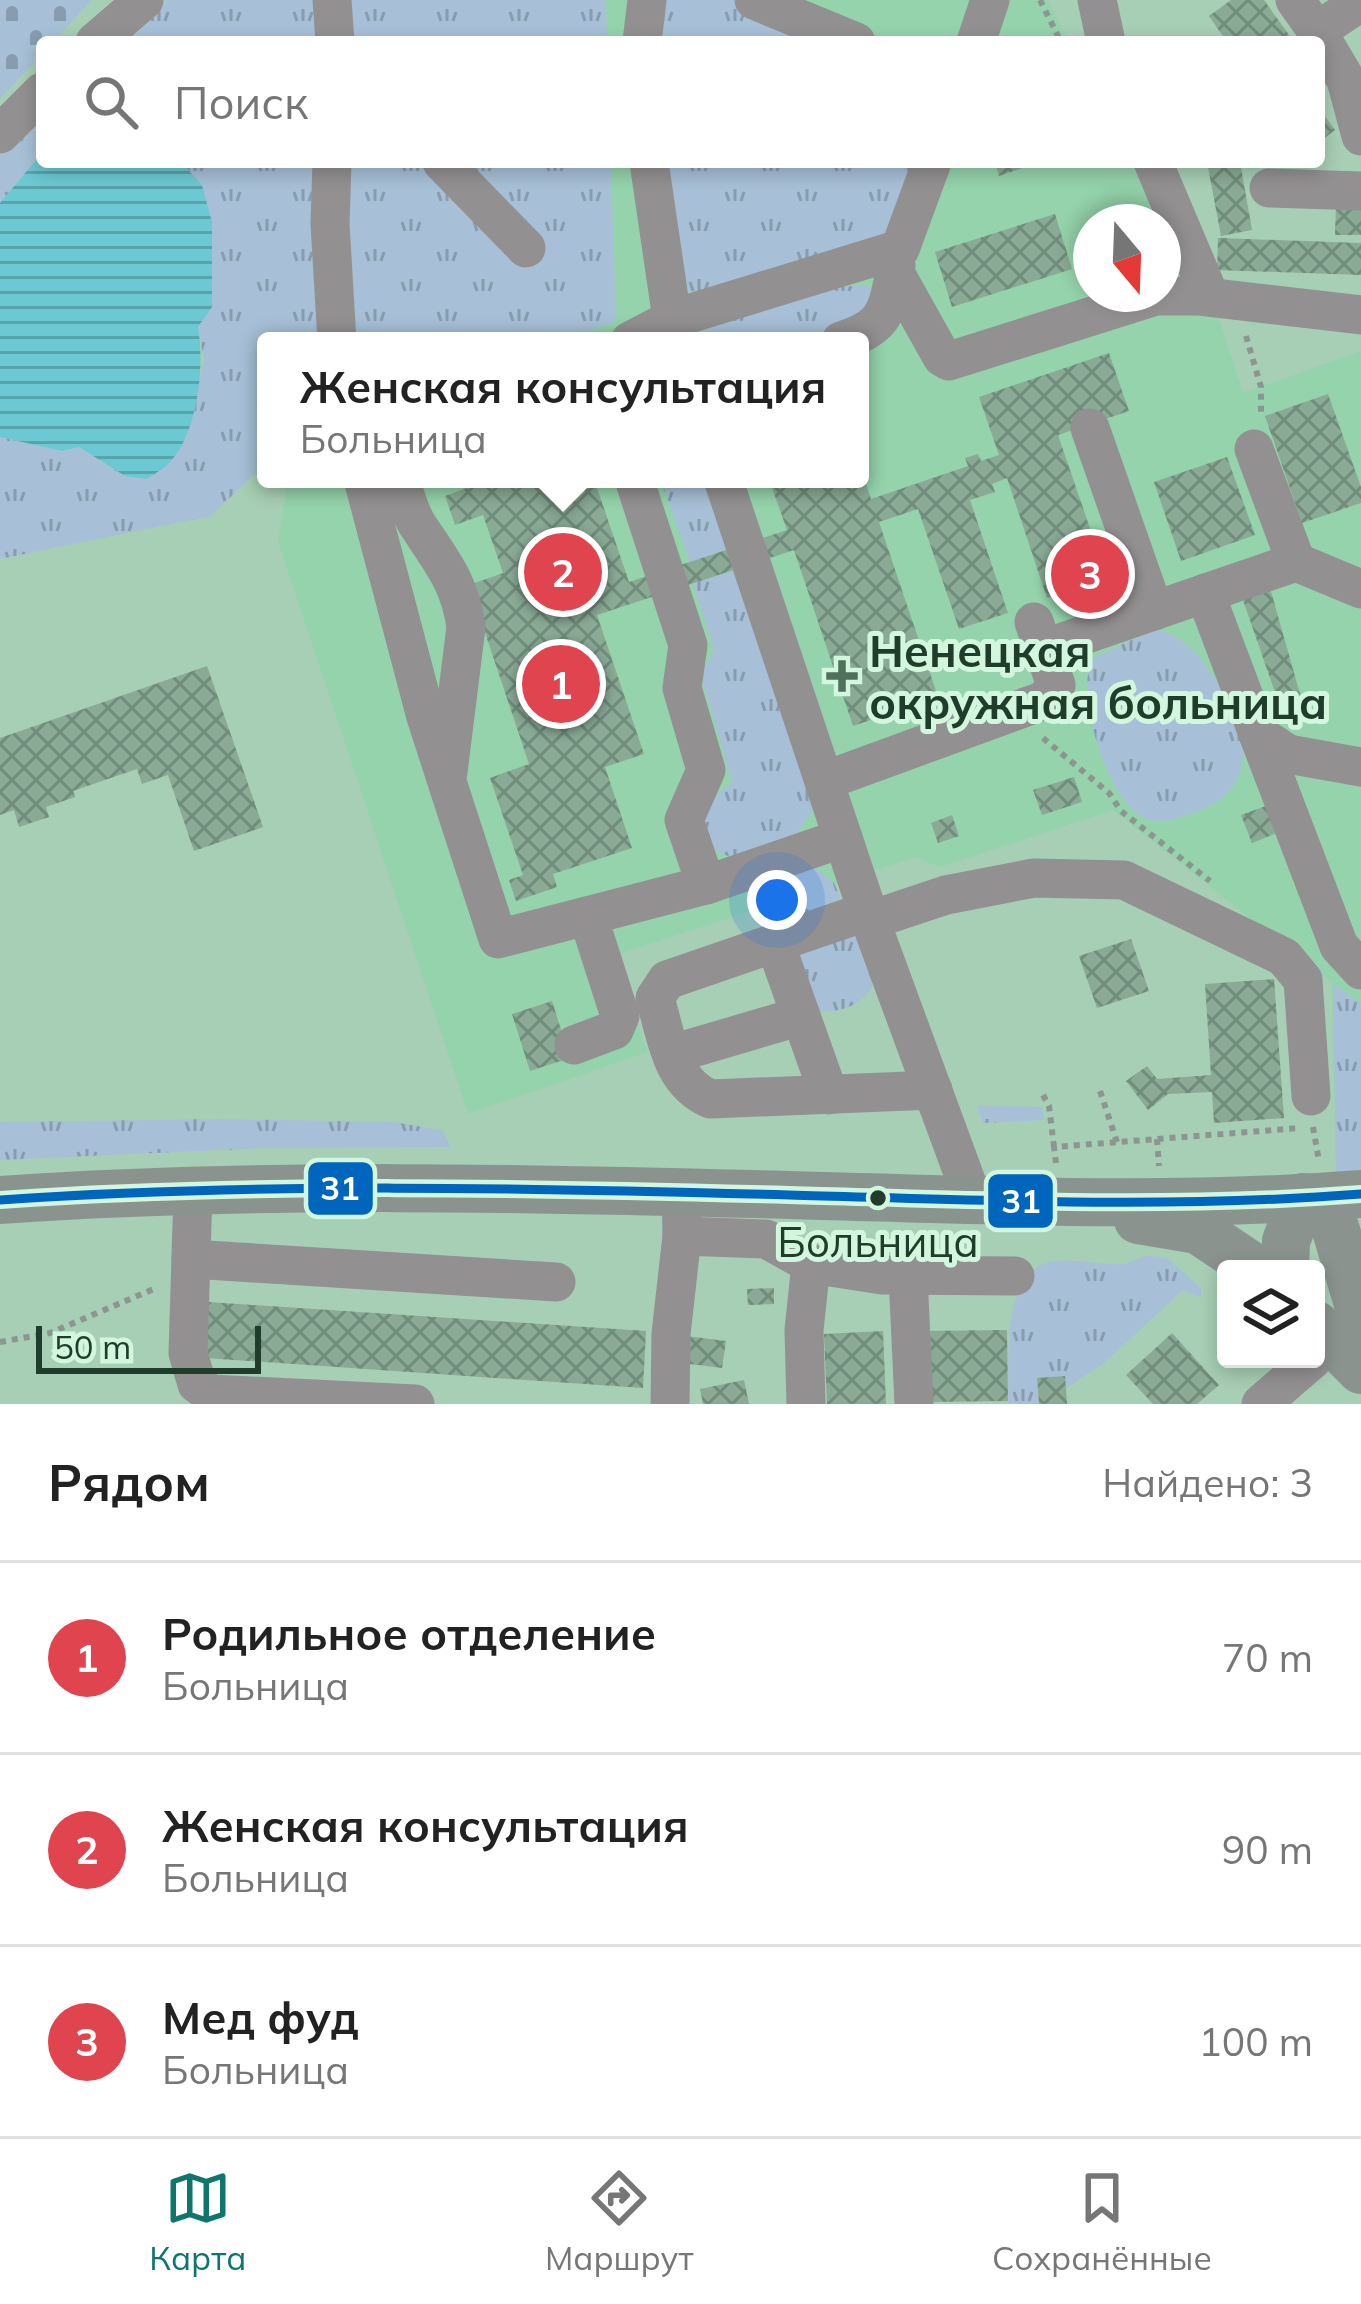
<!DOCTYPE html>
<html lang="ru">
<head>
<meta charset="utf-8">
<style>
  :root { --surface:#fff; --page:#f2f2f2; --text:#222; --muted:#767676; --line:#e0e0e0; --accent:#0f766e }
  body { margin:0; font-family:Mulish,sans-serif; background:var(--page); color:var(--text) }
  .controls { position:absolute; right:36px; bottom:36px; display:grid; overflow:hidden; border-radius:12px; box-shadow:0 6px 18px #0003 }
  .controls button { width:108px; height:108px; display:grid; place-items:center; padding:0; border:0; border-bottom:3px solid var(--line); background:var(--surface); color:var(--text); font:60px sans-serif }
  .compass { position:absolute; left:1073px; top:204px; width:108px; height:108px; border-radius:50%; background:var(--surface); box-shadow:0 6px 18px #0003; rotate:161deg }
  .scale { position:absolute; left:36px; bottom:30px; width:225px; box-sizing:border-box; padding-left:12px; border:6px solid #1f3d2a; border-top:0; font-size:33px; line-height:42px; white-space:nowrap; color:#1f3d2a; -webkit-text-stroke:9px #d3f7de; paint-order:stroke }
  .you { position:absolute; left:777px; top:900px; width:42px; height:42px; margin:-30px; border:9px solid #fff; border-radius:50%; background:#1a73e8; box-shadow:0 0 0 18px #1a73e833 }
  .badge { display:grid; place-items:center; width:78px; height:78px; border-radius:50%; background:var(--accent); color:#fff; font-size:39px; font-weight:700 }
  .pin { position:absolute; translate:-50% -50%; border:6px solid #fff; box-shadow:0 3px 12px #0006 }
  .popup { position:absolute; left:257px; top:332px; width:612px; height:156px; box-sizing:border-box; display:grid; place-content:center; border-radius:12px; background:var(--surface); filter:drop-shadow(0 3px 9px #0005); font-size:39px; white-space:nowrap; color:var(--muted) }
  .popup b { font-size:45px; color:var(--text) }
  .popup::after { content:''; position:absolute; left:50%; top:100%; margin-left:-24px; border:24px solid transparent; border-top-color:var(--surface) }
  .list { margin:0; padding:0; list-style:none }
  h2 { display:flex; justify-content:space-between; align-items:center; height:156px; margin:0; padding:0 48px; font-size:51px }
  h2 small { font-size:39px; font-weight:400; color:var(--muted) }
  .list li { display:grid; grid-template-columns:78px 1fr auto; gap:36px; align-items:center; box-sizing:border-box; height:192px; padding:0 48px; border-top:3px solid var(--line) }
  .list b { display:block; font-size:45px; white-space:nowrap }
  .list p { margin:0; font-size:39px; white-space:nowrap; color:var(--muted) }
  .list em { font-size:39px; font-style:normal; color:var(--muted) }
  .icon { flex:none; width:66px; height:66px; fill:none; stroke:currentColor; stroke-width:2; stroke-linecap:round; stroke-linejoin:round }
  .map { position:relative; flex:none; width:1361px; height:1404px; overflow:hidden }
  .search { position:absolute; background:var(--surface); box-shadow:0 6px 18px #0003; left:36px; right:36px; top:36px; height:132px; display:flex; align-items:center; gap:30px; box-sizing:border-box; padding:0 42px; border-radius:12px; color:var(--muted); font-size:45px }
  .sheet { height:732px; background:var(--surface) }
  nav { display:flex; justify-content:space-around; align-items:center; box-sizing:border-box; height:168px; border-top:3px solid var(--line); background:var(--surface); font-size:33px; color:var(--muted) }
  nav a { display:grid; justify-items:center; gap:6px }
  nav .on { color:var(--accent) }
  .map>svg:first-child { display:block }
  .built { fill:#94d3ab }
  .grass { fill:url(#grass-tufts) }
  .cemetery { fill:url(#cemetery-stones) }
  .water { fill:url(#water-rules) }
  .building { fill:url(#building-cross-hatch) }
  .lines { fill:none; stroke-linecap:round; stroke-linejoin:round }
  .path { stroke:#8d9590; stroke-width:6; stroke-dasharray:6 6; stroke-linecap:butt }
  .minor { stroke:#939092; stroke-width:39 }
  .major { stroke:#8b938e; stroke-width:48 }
  .bus-1-casing { stroke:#d3f7de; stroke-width:18 }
  .bus-1 { stroke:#0065bd; stroke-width:9 }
  .poi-dot { fill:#4f705b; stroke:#d3f7de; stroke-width:4.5 }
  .bus-dot { fill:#1f3d2a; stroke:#d3f7de; stroke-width:4.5 }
  .labels { text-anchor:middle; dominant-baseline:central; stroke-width:10; stroke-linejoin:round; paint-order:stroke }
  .bus-label { font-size:42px; fill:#1f3d2a; stroke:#d3f7de }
  .poi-label { font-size:45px; font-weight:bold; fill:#1f3d2a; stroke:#d3f7de; text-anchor:start }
  .line-badge { stroke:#d3f7de; stroke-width:4.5 }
  .badge-label { font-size:33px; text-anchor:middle; font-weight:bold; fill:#fff }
</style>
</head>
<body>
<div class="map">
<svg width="1361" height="1404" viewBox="0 0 1361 1404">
  <defs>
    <pattern id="grass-tufts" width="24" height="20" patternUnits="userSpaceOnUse" patternTransform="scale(3)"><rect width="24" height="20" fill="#a7c0d7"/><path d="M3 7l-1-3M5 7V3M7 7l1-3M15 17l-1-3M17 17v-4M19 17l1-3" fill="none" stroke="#879daf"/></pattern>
    <pattern id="cemetery-stones" width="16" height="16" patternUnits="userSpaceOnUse" patternTransform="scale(3)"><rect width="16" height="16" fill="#a7c0d7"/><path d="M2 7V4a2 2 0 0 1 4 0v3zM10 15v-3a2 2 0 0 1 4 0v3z" fill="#879daf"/></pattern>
    <pattern id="water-rules" width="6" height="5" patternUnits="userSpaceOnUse" patternTransform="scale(3)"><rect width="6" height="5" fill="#6cc8d2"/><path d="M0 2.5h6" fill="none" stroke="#58a4ab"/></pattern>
    <pattern id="building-cross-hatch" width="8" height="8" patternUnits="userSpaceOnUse" patternTransform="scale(3)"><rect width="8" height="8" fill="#8aaa96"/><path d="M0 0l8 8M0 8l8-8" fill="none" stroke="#708c7b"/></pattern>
  </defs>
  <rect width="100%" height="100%" fill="#a7cfb5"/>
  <g class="built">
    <polygon points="606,0 1048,0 1069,42 607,42"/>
    <polygon points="611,162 1130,162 1160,222 1091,222 1091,294 1163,294 1163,228 1218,316 1243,393 1361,351 1361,1170 1336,1172 1332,983 1113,810 940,867 915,857 616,955 647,1052 468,1114 278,541 288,479 860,479 860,341 561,341 616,321"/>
  </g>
  <g class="grass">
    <polygon points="167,0 606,0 607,42 116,42"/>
    <polygon points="662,0 741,0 842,42 659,42"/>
    <polygon points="42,108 42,153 0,203 0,152"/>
    <polygon points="181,162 611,162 616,321 561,341 266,341 266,463 211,516 0,559 0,437 61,451 79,446 105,464 185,438 204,360 198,327 212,307 202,185"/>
    <polygon points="661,162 918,162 890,241 691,302 666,197"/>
    <polygon points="867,285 874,290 865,324 814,341 703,341 712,321 810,289"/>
    <polygon points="660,479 707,479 731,548 690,562"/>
    <path d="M736,570L815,807L791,841L733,858L713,850L699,829C707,808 714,795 732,782L701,674L714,650L693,583Z"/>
    <path d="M1153,630C1179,629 1202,659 1216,680C1250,730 1262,792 1190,814C1174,819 1161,825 1145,818C1112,804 1086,721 1087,686C1087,677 1090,667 1091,659Z"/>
    <path d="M814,867L834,883L840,896L837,906L790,927C769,914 767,892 780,872Z"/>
    <path d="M855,935L860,940L873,986C861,1006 841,1012 817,1012L796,951Z"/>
    <polygon points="1333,983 1361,1004 1361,1170 1336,1172"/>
    <polygon points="977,1106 1042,1107 1044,1120 983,1123"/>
    <polygon points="218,1119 393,1122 442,1130 451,1147 265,1148 0,1160 0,1122"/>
    <path d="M1149,1255L1168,1259L1201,1288V1298L1183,1290L1103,1364L1066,1388L1037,1378L1039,1404H1008C1010,1366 998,1268 1055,1261C1077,1258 1100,1266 1122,1264C1130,1263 1140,1257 1149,1255Z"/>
  </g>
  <polygon class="cemetery" points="0,0 92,0 53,42 42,42 42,54 0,99"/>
  <path class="water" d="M42,153V162H181L202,185L212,222V307L198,327C205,365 198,432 170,462C164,469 154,474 147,479L125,476L79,447L62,451L0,437V203Z"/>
  <g class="building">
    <polygon points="1231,0 1264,0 1294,42 1227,42 1209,16"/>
    <polygon points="1319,108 1335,130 1319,142"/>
    <polygon points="995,162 1037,162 1037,163 999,176"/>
    <polygon points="1207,162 1240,162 1252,230 1221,236"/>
    <polygon points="1336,205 1361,206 1361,235 1335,235"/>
    <polygon points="1055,214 1072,269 952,307 935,252"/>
    <polygon points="1218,238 1361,243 1361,275 1217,270"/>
    <polygon points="1109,353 1129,411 1058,435 1107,578 1047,598 1007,478 992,484 995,492 970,500 1008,613 959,629 918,509 879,522 938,697 853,726 794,550 597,615 644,754 605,767 632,848 553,874 557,887 516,901 509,880 523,875 490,778 529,764 469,585 503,573 483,515 455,525 445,496 472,486 470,479 594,479 629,582 787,530 769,479 860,479 861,468 871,499 968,466 965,458 978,454 981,461 999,455 979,397"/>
    <polygon points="1328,394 1361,487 1361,503 1302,523 1265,416"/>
    <polygon points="1227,457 1255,535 1181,561 1154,482"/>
    <polygon points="1270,588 1302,701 1280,707 1242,597"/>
    <polygon points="207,666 263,827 194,851 168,775 142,784 137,769 73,791 75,797 46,807 49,817 19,827 14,810 0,815 0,738"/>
    <polygon points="1074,777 1082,802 1042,815 1033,790"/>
    <polygon points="1274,803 1284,830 1252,843 1241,815"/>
    <polygon points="952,815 959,836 938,843 931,823"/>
    <polygon points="1131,939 1149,991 1097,1008 1079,956"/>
    <polygon points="1274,979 1284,1118 1214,1123 1212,1092 1168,1094 1148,1110 1126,1081 1147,1066 1157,1079 1211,1075 1205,984"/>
    <polygon points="552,1001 570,1058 530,1071 512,1014"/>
    <polygon points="774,1288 774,1304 748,1305 747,1289"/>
    <polygon points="208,1302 646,1331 643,1388 205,1358"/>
    <polygon points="1007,1330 1008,1401 925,1402 924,1331"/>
    <polygon points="883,1331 886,1404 827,1404 824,1334"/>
    <polygon points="1172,1333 1219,1385 1197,1404 1153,1404 1126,1375"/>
    <polygon points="686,1336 726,1341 722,1368 682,1363"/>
    <polygon points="1065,1376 1067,1404 1039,1404 1037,1378"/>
    <polygon points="744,1380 749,1404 703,1404 700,1389"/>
  </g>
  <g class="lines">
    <g class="path">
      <polyline points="1040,0 1061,42"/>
      <polyline points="1246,336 1261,387 1261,416"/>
      <polyline points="1043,738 1109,793 1121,811 1210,881"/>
      <polyline points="1100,1091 1117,1142"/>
      <polyline points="1043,1095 1049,1106 1054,1147"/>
      <polyline points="1313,1127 1319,1161"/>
      <polyline points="1157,1139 1159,1166"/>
      <polyline points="1056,1163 1054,1147 1300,1128"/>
      <polyline points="0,1342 50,1333 156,1288"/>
    </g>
    <g class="minor">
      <polyline points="332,0 335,42"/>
      <polyline points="754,0 856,42"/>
      <polyline points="1097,0 1106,42"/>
      <polyline points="1295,0 1317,31 1361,2"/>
      <polyline points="1317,31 1346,80 1361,136"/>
      <polyline points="95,42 144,0"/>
      <polyline points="642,42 647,0"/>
      <polyline points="976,42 990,0"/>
      <polyline points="0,134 42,92"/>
      <polyline points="332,162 330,224 337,341"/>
      <polyline points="442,162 526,248"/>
      <polyline points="649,162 672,319 679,341"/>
      <polyline points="1153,162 1210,297"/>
      <polyline points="1269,188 1361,191"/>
      <polyline points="895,273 942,357 949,361 1156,296 1198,296 1361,315"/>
      <polyline points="630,341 672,319 900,249 932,162"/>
      <path d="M841,341C888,326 887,310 896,266"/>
      <polyline points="1090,428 1154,611"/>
      <polyline points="1254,449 1296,562"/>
      <polyline points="363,479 426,717 498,939 706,885 843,838"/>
      <path d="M400,479C405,494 409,511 417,524C441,561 460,582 466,627L448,772"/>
      <polyline points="634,479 688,645 682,688 706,770 684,820 706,885"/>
      <polyline points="723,479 873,928 973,1200"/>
      <polyline points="1205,593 1258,734 1288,754 1361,767"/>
      <polyline points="1043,649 1296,562 1361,589"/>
      <polyline points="1258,734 1339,946 1361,970"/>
      <polyline points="824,781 1045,700 1056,685 1034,622"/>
      <path d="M868,911L667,980L655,998C667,1038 670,1081 710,1099L933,1090"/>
      <polyline points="871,920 946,895 1034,878 1124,880 1284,957 1303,980 1311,1096"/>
      <polyline points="775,943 829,1095"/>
      <polyline points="574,1045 614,1030 620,1016 588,916"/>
      <polyline points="672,1054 801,1016"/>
      <polyline points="193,1192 188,1353 197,1384 211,1394 415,1404"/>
      <polyline points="681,1192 682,1236 766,1239 811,1264"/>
      <polyline points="191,1259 556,1282"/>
      <polyline points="908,1275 914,1404"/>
      <polyline points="670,1404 671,1334 682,1236"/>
      <polyline points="806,1404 804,1330 811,1264 882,1275 1015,1276"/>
      <polyline points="1261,1404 1313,1359"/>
    </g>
    <g class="major">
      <polyline points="1326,1197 1361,1314"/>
      <path d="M0,1200C263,1182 526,1188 789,1195C979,1200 1171,1209 1361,1194"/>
      <polyline points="1138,1220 1198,1230 1256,1269"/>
      <polyline points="1285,1269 1286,1241 1303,1197"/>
      <polyline points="1316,1325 1361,1370"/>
    </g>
    <g class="bus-1-casing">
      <path id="bus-1" d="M0,1200C263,1182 526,1188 789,1195C979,1200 1171,1209 1361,1194"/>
    </g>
    <use href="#bus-1" class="bus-1"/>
  </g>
  <path class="poi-dot" d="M836 658h12v12h12v12h-12v12h-12v-12h-12v-12h12z"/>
  <circle class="bus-dot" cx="878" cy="1198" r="10"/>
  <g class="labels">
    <g class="bus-label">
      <text x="878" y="1241">Больница</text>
    </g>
    <g class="poi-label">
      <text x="869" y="650">Ненецкая<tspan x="869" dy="52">окружная больница</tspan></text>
    </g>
  </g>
  <g class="line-badge">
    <rect x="306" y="1160" width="69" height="57" rx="12" fill="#0065bd"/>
    <rect x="986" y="1172" width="69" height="58" rx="12" fill="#0065bd"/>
  </g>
  <g class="badge-label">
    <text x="340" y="1200">31</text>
    <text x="1021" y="1213">31</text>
  </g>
</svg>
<div class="controls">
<button><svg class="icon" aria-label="layers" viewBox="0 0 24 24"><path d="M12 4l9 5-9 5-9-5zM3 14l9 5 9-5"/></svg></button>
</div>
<svg class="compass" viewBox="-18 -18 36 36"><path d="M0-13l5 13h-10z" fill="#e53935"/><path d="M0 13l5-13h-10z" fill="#767676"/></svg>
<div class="scale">50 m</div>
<div class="you"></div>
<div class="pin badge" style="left:561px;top:684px;background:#e0444e">1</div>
<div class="pin badge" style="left:563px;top:572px;background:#e0444e">2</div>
<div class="popup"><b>Женская консультация</b>Больница</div>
<div class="pin badge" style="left:1090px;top:574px;background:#e0444e">3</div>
<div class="search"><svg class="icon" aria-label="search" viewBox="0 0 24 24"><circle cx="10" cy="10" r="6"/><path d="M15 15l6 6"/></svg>Поиск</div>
</div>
<section class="sheet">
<h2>Рядом<small>Найдено: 3</small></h2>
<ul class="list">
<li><span class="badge" style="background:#e0444e">1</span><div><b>Родильное отделение</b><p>Больница</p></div><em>70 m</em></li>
<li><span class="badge" style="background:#e0444e">2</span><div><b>Женская консультация</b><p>Больница</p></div><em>90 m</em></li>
<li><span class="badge" style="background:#e0444e">3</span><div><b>Мед фуд</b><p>Больница</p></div><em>100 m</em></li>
</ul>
</section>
<nav>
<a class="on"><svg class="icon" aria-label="map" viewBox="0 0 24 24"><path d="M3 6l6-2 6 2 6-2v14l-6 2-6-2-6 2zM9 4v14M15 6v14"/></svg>Карта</a>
<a><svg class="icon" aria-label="directions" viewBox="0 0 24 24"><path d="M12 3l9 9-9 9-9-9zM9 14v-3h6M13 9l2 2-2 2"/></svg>Маршрут</a>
<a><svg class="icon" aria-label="saved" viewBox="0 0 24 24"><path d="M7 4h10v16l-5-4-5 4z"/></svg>Сохранённые</a>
</nav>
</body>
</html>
